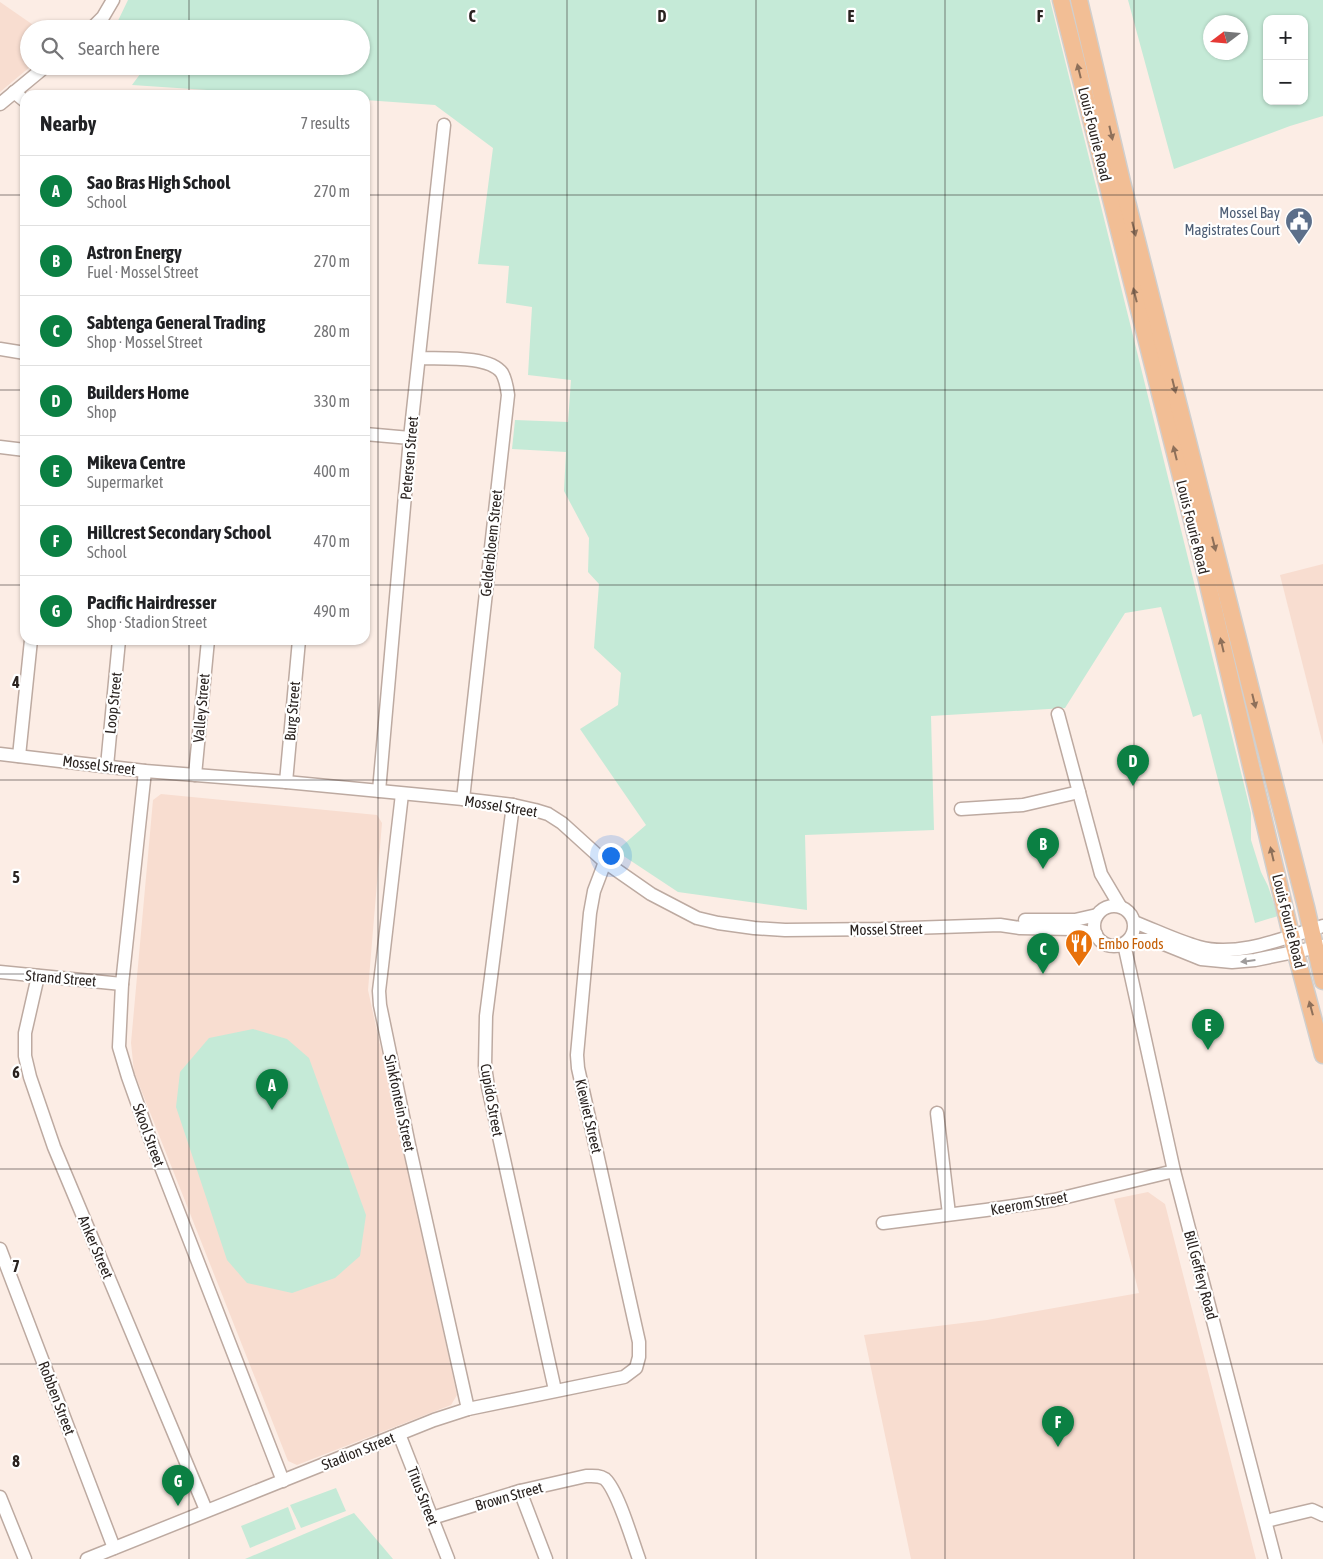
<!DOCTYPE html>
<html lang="en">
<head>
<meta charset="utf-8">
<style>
  :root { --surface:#fff; --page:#f2f2f2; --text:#202124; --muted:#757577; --line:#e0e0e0; --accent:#0b8043 }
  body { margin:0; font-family:"Asap Condensed",sans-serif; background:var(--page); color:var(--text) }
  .controls { position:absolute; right:15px; top:15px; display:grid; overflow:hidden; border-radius:10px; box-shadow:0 1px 4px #0004 }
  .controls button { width:45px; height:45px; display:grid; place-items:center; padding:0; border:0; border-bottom:1px solid var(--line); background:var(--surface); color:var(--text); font:25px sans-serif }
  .compass { position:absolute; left:1203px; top:15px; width:45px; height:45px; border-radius:50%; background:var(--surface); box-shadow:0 1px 4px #0004; rotate:254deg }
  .you { position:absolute; left:610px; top:855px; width:18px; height:18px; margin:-12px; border:4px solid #fff; border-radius:50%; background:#1a73e8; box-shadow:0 0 0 8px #1a73e833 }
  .badge { display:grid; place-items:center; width:32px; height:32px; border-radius:50%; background:var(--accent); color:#fff; font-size:16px; font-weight:700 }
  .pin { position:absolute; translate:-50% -41px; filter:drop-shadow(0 1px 2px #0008) }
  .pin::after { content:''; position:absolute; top:26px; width:18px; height:15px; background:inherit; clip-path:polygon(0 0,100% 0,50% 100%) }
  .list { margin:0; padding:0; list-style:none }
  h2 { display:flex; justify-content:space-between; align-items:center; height:65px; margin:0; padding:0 20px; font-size:21px }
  h2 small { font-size:16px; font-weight:400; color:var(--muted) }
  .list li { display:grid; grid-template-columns:32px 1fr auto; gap:15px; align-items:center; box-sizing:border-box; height:70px; padding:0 20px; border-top:1px solid var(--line) }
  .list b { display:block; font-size:19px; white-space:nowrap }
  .list p { margin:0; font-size:16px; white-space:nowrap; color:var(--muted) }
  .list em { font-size:16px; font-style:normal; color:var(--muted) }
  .icon { flex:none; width:28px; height:28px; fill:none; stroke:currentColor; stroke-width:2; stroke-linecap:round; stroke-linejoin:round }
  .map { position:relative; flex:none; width:1323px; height:1559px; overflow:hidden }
  .search { position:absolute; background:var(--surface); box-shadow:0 1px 4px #0004; left:20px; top:20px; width:350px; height:55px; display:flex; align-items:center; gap:12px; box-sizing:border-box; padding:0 18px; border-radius:28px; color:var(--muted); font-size:19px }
  .panel { position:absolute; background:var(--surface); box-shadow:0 1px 4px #0004; left:20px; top:90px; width:350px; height:555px; border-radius:15px }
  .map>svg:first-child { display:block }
  .built { fill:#f8ddd0 }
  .green { fill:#c5ead7; fill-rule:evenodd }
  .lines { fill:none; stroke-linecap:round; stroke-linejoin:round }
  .minor-casing { stroke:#bdaaa1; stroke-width:15 }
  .major-casing { stroke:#d0cfce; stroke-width:19 }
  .minor { stroke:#fff; stroke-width:12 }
  .major { stroke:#f2be95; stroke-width:16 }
  .oneway { fill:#8e705a }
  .oneway2 { fill:#9f9c9b }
  .grid { fill:none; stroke:#2a2320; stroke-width:1; stroke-opacity:0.55 }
  .labels { text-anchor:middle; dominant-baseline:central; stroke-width:4.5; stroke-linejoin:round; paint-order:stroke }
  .street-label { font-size:15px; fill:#2a2320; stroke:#fff }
  .service-label { font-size:15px; fill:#4e5e75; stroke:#fff; text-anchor:end }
  .food-label { font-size:15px; fill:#c56008; stroke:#fff; text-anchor:start }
  .grid-label { font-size:16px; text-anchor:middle; font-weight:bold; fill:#2a2320; stroke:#fff; stroke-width:4.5; stroke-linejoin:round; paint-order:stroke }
</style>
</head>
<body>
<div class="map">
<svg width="1323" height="1559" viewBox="0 0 1323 1559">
  <rect width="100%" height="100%" fill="#fcede5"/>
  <g class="built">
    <polygon points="0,2 39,29 29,29 29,66 31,66 0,92"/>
    <polygon points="1323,564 1323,745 1280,575"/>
    <polygon points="161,794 377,815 382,823 368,990 457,1395 451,1405 297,1465 288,1461 134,1072 131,1043 153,800"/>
    <polygon points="1148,1192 1165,1204 1256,1559 911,1559 864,1335 987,1320 1139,1293 1114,1199"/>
  </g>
  <g class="green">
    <polygon points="128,0 1050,0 1251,813 1251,840 1261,872 1268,886 1278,916 1255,923 1201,714 1193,717 1161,607 1125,613 1065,708 931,716 934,830 805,835 807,910 678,892 616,851 646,825 580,729 618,705 621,673 594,648 599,584 588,572 589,538 564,491 566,452 512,449 515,420 568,422 571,380 528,375 532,307 506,303 509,266 478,264 493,148 435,105 365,100 365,95 282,95 132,85 146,66 361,66 361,29 114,29"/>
    <path d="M1128,0H1323V116L1290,126L1174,169ZM1267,19H1304V101H1267ZM1210,22H1240V52H1210Z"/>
    <polygon points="253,1029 287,1039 309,1058 366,1215 360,1256 335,1278 292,1293 247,1283 227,1260 176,1107 180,1072 209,1038"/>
    <polygon points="336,1488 346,1511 301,1528 290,1505"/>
    <polygon points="288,1507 296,1529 250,1548 241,1526"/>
    <polygon points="354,1513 393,1559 245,1559"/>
  </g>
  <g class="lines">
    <g class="minor-casing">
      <g id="minor">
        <polyline points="91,29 103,17 113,0"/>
        <polyline points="14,92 25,101"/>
        <polyline points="0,104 46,66"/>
        <polyline points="0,349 25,353"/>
        <path d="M420,358C441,359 489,355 502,373C506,380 507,388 508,395L463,799"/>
        <polyline points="365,434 410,438"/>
        <polyline points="0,447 25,450"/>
        <polyline points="1058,714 1101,874 1120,906"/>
        <polyline points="0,754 145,771 286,782 463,799 513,805 535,810 548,814 562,823 605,862 651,894 697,918 718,923 754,928 785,930 881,929 1000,925 1020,928 1073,929 1096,934"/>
        <polyline points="19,756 31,640"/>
        <polyline points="107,766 119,640"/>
        <polyline points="145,771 122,984 119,1047 128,1077 149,1136 283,1481"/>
        <polyline points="195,775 208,640"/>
        <polyline points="286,782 299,640"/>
        <polyline points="379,791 410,438 444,125"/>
        <polyline points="402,794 382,966 379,991 380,1005 409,1145 468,1409"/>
        <polyline points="513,805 486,1016 485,1066 488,1087 555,1390"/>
        <polyline points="961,809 1023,805 1079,792"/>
        <circle cx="1114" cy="926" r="20"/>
        <polyline points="1025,920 1075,920 1097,915"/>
        <path d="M1134,922C1155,930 1177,941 1199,947C1238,958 1286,937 1323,926"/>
        <polyline points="1129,940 1154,940 1201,959 1232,962 1255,960 1323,946"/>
        <polyline points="1124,944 1174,1171 1275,1559"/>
        <polyline points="0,972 122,984"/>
        <polyline points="38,976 25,1033 25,1056 30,1077 54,1147 206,1510"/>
        <polyline points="937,1113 949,1214"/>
        <polyline points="883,1223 986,1210 1054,1200 1174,1171"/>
        <polyline points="0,1249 114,1548"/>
        <polyline points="399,1434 448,1559"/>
        <polyline points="520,1491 546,1559"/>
        <polyline points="0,1497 25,1559"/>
        <path d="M432,1518L520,1491L586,1476C593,1476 599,1475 605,1479C618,1491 632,1540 639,1559"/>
        <polyline points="1266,1521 1312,1510 1323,1515"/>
        <polyline points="87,1559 434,1420 468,1409 624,1377 636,1368 639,1357 639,1342 578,1068 577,1055 590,913 594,891 605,862"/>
      </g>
    </g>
    <g class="major-casing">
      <g id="major">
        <polyline points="1061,0 1205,572 1291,935 1323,1055"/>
        <polyline points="1079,0 1122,182 1306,907 1323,981"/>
      </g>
    </g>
    <use href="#minor" class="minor"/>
    <use href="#major" class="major"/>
  </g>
  <defs><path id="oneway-solid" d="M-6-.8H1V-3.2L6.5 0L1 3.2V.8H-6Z" transform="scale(1.25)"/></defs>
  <g class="oneway">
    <use href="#oneway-solid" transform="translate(1079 71) rotate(-104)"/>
    <use href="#oneway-solid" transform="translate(1111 133) rotate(77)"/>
    <use href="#oneway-solid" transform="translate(1134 229) rotate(76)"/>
    <use href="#oneway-solid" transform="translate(1135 295) rotate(-104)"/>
    <use href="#oneway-solid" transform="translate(1174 386) rotate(76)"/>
    <use href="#oneway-solid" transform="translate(1175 453) rotate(-104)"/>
    <use href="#oneway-solid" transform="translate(1214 544) rotate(76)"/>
    <use href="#oneway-solid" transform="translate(1222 645) rotate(-103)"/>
    <use href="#oneway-solid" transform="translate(1254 701) rotate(76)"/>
    <use href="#oneway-solid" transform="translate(1272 854) rotate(-103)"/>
    <use href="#oneway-solid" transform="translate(1311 1008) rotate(-105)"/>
  </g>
  <use class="oneway2" href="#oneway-solid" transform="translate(1248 961) rotate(173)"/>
  <path class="grid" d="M189,0V29M378,0V1559M567,0V1559M756,0V1559M945,0V1559M1134,0V1559M189,66V95M0,195H25M365,195H1323M0,390H25M365,390H1323M0,585H25M365,585H1323M189,640V1559M0,780H1323M0,974H1323M0,1169H1323M0,1364H1323"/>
  <defs>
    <g id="civic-pin" transform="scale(1.4375)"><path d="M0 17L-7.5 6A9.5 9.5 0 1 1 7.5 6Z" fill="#5c6f8a" stroke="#fff"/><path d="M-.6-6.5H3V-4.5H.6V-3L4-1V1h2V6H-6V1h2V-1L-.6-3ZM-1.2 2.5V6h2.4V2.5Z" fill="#fff"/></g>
    <g id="restaurant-pin" transform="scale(1.4375)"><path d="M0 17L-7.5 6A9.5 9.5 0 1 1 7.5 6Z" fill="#e8710a" stroke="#fff"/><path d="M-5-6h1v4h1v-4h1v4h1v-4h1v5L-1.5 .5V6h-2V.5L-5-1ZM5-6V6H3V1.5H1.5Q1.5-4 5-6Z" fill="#fff"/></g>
  </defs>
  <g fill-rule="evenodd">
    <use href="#civic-pin" x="1299" y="221"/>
    <use href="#restaurant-pin" x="1079" y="943"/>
  </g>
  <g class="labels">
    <g class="street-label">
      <text transform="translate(1095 134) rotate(76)">Louis Fourie Road</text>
      <text transform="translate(409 458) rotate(-85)">Petersen Street</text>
      <text transform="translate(1193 527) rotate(76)">Louis Fourie Road</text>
      <text transform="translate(491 543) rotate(-84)">Gelderbloem Street</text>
      <text transform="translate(113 703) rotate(-84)">Loop Street</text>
      <text transform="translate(201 708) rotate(-85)">Valley Street</text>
      <text transform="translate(292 711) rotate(-85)">Burg Street</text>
      <text transform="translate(99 765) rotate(7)">Mossel Street</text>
      <text transform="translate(501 806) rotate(9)">Mossel Street</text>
      <text transform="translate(1289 921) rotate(76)">Louis Fourie Road</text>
      <text transform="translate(886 929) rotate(-1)">Mossel Street</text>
      <text transform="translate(61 978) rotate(5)">Strand Street</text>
      <text transform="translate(492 1100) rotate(80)">Cupido Street</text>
      <text transform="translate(400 1103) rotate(78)">Sinkfontein Street</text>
      <text transform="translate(589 1116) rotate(77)">Kiewiet Street</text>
      <text transform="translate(149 1135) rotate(70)">Skool Street</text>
      <text transform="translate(1029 1203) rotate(-10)">Keerom Street</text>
      <text transform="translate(96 1247) rotate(67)">Anker Street</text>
      <text transform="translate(1201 1275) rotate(75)">Bill Geffery Road</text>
      <text transform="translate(57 1398) rotate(69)">Robben Street</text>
      <text transform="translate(358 1451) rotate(-22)">Stadion Street</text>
      <text transform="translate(423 1496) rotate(69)">Titus Street</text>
      <text transform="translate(509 1496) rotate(-16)">Brown Street</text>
    </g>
    <g class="service-label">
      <text x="1280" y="212">Mossel Bay<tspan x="1280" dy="17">Magistrates Court</tspan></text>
    </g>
    <g class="food-label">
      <text x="1098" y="943">Embo Foods</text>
    </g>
  </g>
  <g class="grid-label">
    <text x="472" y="22">C</text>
    <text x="662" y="22">D</text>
    <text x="851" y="22">E</text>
    <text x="1040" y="22">F</text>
    <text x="16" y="688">4</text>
    <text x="16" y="883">5</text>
    <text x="16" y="1078">6</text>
    <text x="16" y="1272">7</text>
    <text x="16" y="1467">8</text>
  </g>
</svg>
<div class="controls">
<button>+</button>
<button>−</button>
</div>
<svg class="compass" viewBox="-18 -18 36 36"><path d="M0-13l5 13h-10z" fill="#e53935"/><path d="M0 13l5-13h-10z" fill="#757577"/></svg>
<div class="you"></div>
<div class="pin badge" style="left:272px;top:1110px">A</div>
<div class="pin badge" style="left:1043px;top:869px">B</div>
<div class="pin badge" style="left:1043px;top:974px">C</div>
<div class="pin badge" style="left:1133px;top:786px">D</div>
<div class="pin badge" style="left:1208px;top:1050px">E</div>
<div class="pin badge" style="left:1058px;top:1447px">F</div>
<div class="pin badge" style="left:178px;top:1506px">G</div>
<div class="search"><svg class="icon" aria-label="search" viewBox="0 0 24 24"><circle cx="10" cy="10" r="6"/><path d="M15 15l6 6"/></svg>Search here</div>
<section class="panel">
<h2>Nearby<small>7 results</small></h2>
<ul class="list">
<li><span class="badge">A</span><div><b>Sao Bras High School</b><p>School</p></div><em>270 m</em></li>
<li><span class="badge">B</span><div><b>Astron Energy</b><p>Fuel · Mossel Street</p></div><em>270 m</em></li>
<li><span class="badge">C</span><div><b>Sabtenga General Trading</b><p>Shop · Mossel Street</p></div><em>280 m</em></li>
<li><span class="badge">D</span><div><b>Builders Home</b><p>Shop</p></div><em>330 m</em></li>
<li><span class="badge">E</span><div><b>Mikeva Centre</b><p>Supermarket</p></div><em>400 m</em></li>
<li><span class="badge">F</span><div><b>Hillcrest Secondary School</b><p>School</p></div><em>470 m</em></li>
<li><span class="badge">G</span><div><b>Pacific Hairdresser</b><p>Shop · Stadion Street</p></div><em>490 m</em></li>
</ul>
</section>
</div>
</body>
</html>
